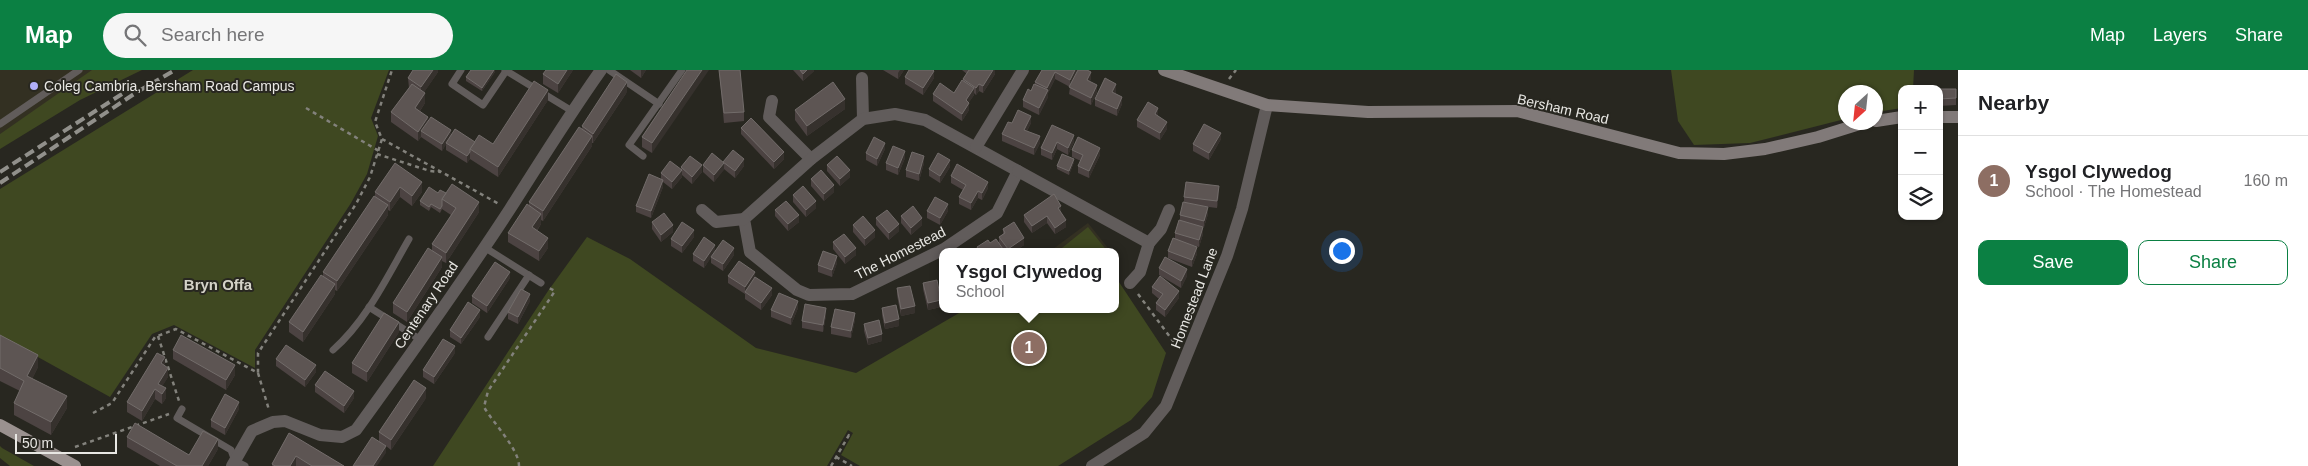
<!DOCTYPE html>
<html lang="en">
<head>
<meta charset="utf-8">
<style>
  :root { --surface:#fff; --page:#f6f6f6; --text:#202124; --muted:#757577; --line:#e0e0e0; --accent:#0b8043 }
  body { margin:0; font-family:Arial,sans-serif; background:var(--page); color:var(--text) }
  .controls { position:absolute; right:15px; top:15px; display:grid; overflow:hidden; border-radius:10px; box-shadow:0 1px 4px #0004 }
  .controls button { width:45px; height:45px; display:grid; place-items:center; padding:0; border:0; border-bottom:1px solid var(--line); background:var(--surface); color:var(--text); font:25px sans-serif }
  .compass { position:absolute; left:1838px; top:15px; width:45px; height:45px; border-radius:50%; background:var(--surface); box-shadow:0 1px 4px #0004; rotate:207deg }
  .scale { position:absolute; left:15px; bottom:12px; width:102px; box-sizing:border-box; padding-left:5px; border:2px solid #e8e7e3; border-top:0; font-size:14px; line-height:18px; white-space:nowrap; color:#e8e7e3; -webkit-text-stroke:4px #282720; paint-order:stroke }
  .you { position:absolute; left:1341px; top:180px; width:18px; height:18px; margin:-12px; border:4px solid #fff; border-radius:50%; background:#1a73e8; box-shadow:0 0 0 8px #1a73e833 }
  .badge { display:grid; place-items:center; width:32px; height:32px; border-radius:50%; background:var(--accent); color:#fff; font-size:16px; font-weight:700 }
  .pin { position:absolute; translate:-50% -50%; border:2px solid #fff; box-shadow:0 1px 5px #0006 }
  .popup { position:absolute; left:939px; top:178px; width:180px; height:65px; box-sizing:border-box; display:grid; place-content:center; border-radius:10px; background:var(--surface); filter:drop-shadow(0 1px 4px #0005); font-size:16px; white-space:nowrap; color:var(--muted) }
  .popup b { font-size:19px; color:var(--text) }
  .popup::after { content:''; position:absolute; left:50%; top:100%; margin-left:-10px; border:10px solid transparent; border-top-color:var(--surface) }
  .list { margin:0; padding:0; list-style:none }
  h2 { display:flex; justify-content:space-between; align-items:center; height:65px; margin:0; padding:0 20px; font-size:21px }
  h2 small { font-size:16px; font-weight:400; color:var(--muted) }
  .list li { display:grid; grid-template-columns:32px 1fr auto; gap:15px; align-items:center; box-sizing:border-box; height:90px; padding:0 20px; border-top:1px solid var(--line) }
  .list b { display:block; font-size:19px; white-space:nowrap }
  .list p { margin:0; font-size:16px; white-space:nowrap; color:var(--muted) }
  .list em { font-size:16px; font-style:normal; color:var(--muted) }
  .actions { display:flex; gap:10px; padding:15px 20px }
  .actions a { flex:1; padding:11px 0; border:1px solid var(--accent); border-radius:10px; text-align:center; font-size:18px; color:var(--accent) }
  .actions .main { background:var(--accent); color:#fff }
  .icon { flex:none; width:28px; height:28px; fill:none; stroke:currentColor; stroke-width:2; stroke-linecap:round; stroke-linejoin:round }
  .map { position:relative; flex:none; width:1958px; height:396px; overflow:hidden }
  header { display:flex; align-items:center; gap:30px; box-sizing:border-box; height:70px; padding:0 25px; background:var(--accent); color:#fff }
  header strong { font-size:24px }
  nav { display:flex; gap:28px; margin-inline-start:auto; font-size:18px }
  .search { width:350px; height:45px; background:var(--page); display:flex; align-items:center; gap:12px; box-sizing:border-box; padding:0 18px; border-radius:28px; color:var(--muted); font-size:19px }
  main { display:flex }
  aside { flex:1; background:var(--surface) }
  .map>svg:first-child { display:block }
  .built { fill:#333022 }
  .green { fill:#3f4821 }
  .lines { fill:none; stroke-linecap:round; stroke-linejoin:round }
  .path { stroke:#83827c; stroke-width:2.5; stroke-dasharray:4 4; stroke-linecap:butt }
  .lane { stroke:#615c5b; stroke-width:7 }
  .street { stroke:#615c5b; stroke-width:12 }
  .secondary { stroke:#817a79; stroke-width:12 }
  .primary { stroke:#9a918f; stroke-width:12 }
  .rail { stroke:#91908b; stroke-width:4; stroke-dasharray:10 5; stroke-linecap:butt }
  .wall { fill:#4c4342 }
  .shaded-wall { fill:#36312d }
  .building { fill:#5d5553; stroke:#726c6a }
  .poi-dot { fill:#b0aefa; stroke:#282720; stroke-width:2 }
  .labels { text-anchor:middle; dominant-baseline:central; stroke-width:4; stroke-linejoin:round; paint-order:stroke }
  .poi-label { font-size:14px; fill:#e8e7e3; stroke:#282720; text-anchor:start }
  .street-label { font-size:14px; fill:#e8e7e3; stroke:#282720 }
  .neighbourhood-label { font-size:15px; font-weight:bold; fill:#d4d2c8; stroke:#282720 }
</style>
</head>
<body>
<header>
<strong>Map</strong>
<div class="search"><svg class="icon" aria-label="search" viewBox="0 0 24 24"><circle cx="10" cy="10" r="6"/><path d="M15 15l6 6"/></svg>Search here</div>
<nav><a>Map</a><a>Layers</a><a>Share</a></nav>
</header>
<main>
<div class="map">
<svg width="1958" height="396" viewBox="0 0 1958 396">
  <rect width="100%" height="100%" fill="#282720"/>
  <g class="built">
    <polygon points="0,0 95,0 0,64"/>
    <polygon points="1088,153 1111,182 1049,182"/>
  </g>
  <g class="green">
    <polygon points="92,0 142,0 80,30 0,79 0,64"/>
    <polygon points="193,0 389,0 371,48 378,66 367,104 351,133 255,280 255,298 174,255 152,264 110,327 0,266 0,119"/>
    <polygon points="1671,0 1914,0 1913,19 1902,19 1902,38 1876,42 1876,22 1846,22 1845,49 1750,73 1694,75 1678,51"/>
    <polygon points="1088,157 1108,182 1057,182"/>
    <polygon points="587,167 630,189 756,278 856,303 966,239 1115,239 1115,206 1166,283 1152,327 1131,350 1058,396 860,396 841,385 853,363 848,360 827,396 433,396 548,221"/>
    <polygon points="0,376 2,378 34,396 10,396 0,388"/>
  </g>
  <g class="lines">
    <g class="path">
      <polyline points="1229,9 1236,0"/>
      <polyline points="306,38 379,81"/>
      <polyline points="382,69 499,134"/>
      <polyline points="377,84 430,101 441,102"/>
      <polyline points="1138,224 1176,275"/>
      <polyline points="158,266 179,331"/>
      <polyline points="258,303 269,340"/>
      <polyline points="93,343 112,333 155,267 176,259 258,303 258,283 356,134 370,107 382,69 375,52 392,0"/>
      <polyline points="75,377 169,344"/>
      <polyline points="836,387 852,396"/>
      <path d="M519,396C519,379 493,353 484,337L488,321L555,221L549,218"/>
      <polyline points="831,396 849,365 851,367"/>
    </g>
    <g class="lane">
      <polyline points="461,0 452,14 483,35 506,1"/>
      <polyline points="505,0 572,41"/>
      <polyline points="609,0 659,34"/>
      <polyline points="0,54 79,0"/>
      <polyline points="643,86 629,75 682,0"/>
      <polyline points="484,177 541,213"/>
      <polyline points="369,237 421,270"/>
      <polyline points="488,267 529,205"/>
      <path d="M333,280C367,250 387,207 409,169"/>
      <polyline points="182,339 177,348 231,380 235,391 245,396"/>
    </g>
    <g class="street">
      <polyline points="862,8 863,49"/>
      <polyline points="772,31 769,47 811,89"/>
      <polygon points="895,44 925,50 1018,101 997,143 944,179 852,224 809,225 797,220 750,182 744,149 811,89 863,49"/>
      <polyline points="976,77 1023,0"/>
      <polyline points="1018,101 1149,173"/>
      <polyline points="702,140 716,152 744,149"/>
      <polyline points="1130,213 1140,202 1149,173 1161,159 1169,140"/>
      <path d="M232,396L252,361L273,352L285,351L320,365L342,367L356,360C409,287 461,214 510,139C540,92 569,45 601,0"/>
      <polyline points="1092,396 1144,363 1166,336 1227,186 1242,139 1267,35"/>
    </g>
    <g class="secondary">
      <polyline points="1164,0 1267,35 1368,42 1517,41 1679,83 1724,84 1765,79 1818,67 1866,52"/>
      <polyline points="1939,47 1958,47"/>
      <polyline points="1876,51 1902,47"/>
    </g>
    <polyline class="primary" points="0,355 75,396"/>
    <g class="rail">
      <polyline points="0,102 122,24"/>
      <polyline points="0,113 137,22 175,0"/>
    </g>
  </g>
  <g class="wall">
    <polygon points="438,0 438,2 424,22 425,33 420,41 428,50 451,66 475,72 493,74 548,30 498,107 470,89 467,93 446,80 446,74 442,81 421,67 418,71 391,52 391,42 409,18 408,8"/>
    <polygon points="495,0 495,2 482,21 466,11 466,7"/>
    <polygon points="573,0 558,23 543,14 543,4"/>
    <polygon points="630,0 646,0 641,8"/>
    <polygon points="687,0 652,83 642,77 642,67"/>
    <polygon points="719,0 744,42 744,51 724,53"/>
    <polygon points="793,0 814,0 814,1 803,11"/>
    <polygon points="883,0 904,0 898,9"/>
    <polygon points="962,0 995,0 995,4 983,23 979,21 976,25 974,23 974,25 969,32 969,40 962,51 933,31 933,24 954,23 963,11 963,9 967,4"/>
    <polygon points="1042,0 1077,0 1077,2 1091,9 1089,12 1097,22 1091,35 1069,24 1070,17 1055,9 1048,23 1048,27 1039,45 1023,37 1023,30 1031,21 1035,14 1035,12"/>
    <polygon points="905,7 934,8 923,25 905,14"/>
    <polygon points="1939,19 1956,19 1956,35 1939,36"/>
    <polygon points="1116,21 1115,24 1122,34 1117,46 1095,36 1095,29"/>
    <polygon points="627,22 593,73 592,73 592,76 543,151 541,150 541,154 537,161 548,178 539,191 508,172 508,163 529,136 529,132 582,59 582,56"/>
    <polygon points="845,39 807,66 795,50 795,40"/>
    <polygon points="1158,45 1158,46 1167,59 1160,70 1137,57 1137,50"/>
    <polygon points="1012,53 1031,53 1027,61 1040,73 1034,85 1002,71 1002,64"/>
    <polygon points="1052,55 1074,72 1068,85 1057,79 1052,90 1041,85 1041,78"/>
    <polygon points="741,58 784,89 774,99 741,64"/>
    <polygon points="1221,69 1209,90 1193,81 1193,74"/>
    <polygon points="885,79 877,96 866,90 866,83"/>
    <polygon points="1072,80 1100,85 1089,108 1078,103 1078,96 1081,91 1072,87"/>
    <polygon points="905,88 898,105 886,100 886,93"/>
    <polygon points="723,92 744,96 735,108 724,99 714,112 703,102 703,95"/>
    <polygon points="1074,92 1069,105 1057,99 1057,96"/>
    <polygon points="395,93 422,122 412,136 400,127 390,141 388,140 388,145 337,221 335,220 335,224 303,272 289,262 289,252 323,207 323,202 375,127 375,122"/>
    <polygon points="924,93 919,111 906,107 906,100"/>
    <polygon points="827,95 850,107 840,116 827,101"/>
    <polygon points="681,97 702,102 692,114 682,105 682,107 672,119 663,112 663,117 651,148 636,142 636,136 661,109 661,103 681,99"/>
    <polygon points="950,97 940,113 929,106 929,99"/>
    <polygon points="951,106 988,118 982,130 978,128 971,140 959,134 959,127 963,120 951,113"/>
    <polygon points="811,109 834,122 824,131 811,116"/>
    <polygon points="438,123 446,123 479,142 446,193 442,191 442,197 407,252 393,243 393,233 432,181 432,174 451,145 442,139 440,143 431,137 429,141 420,135 420,131"/>
    <polygon points="1219,123 1217,138 1201,136 1208,144 1204,157 1200,156 1203,164 1199,177 1185,173 1197,184 1192,197 1168,188 1168,181 1175,169 1175,163 1180,151 1180,145 1184,132 1184,127"/>
    <polygon points="793,125 816,138 806,147 793,132"/>
    <polygon points="775,140 799,152 788,161 775,146"/>
    <polygon points="927,141 948,141 940,155 927,148"/>
    <polygon points="1061,143 1066,157 1055,164 1047,153 1032,163 1024,152 1024,145"/>
    <polygon points="901,146 922,155 911,165 901,153"/>
    <polygon points="876,148 899,161 889,170 876,155"/>
    <polygon points="652,152 673,162 661,172 652,159"/>
    <polygon points="853,155 875,167 865,176 853,162"/>
    <polygon points="1003,159 1024,175 1014,182 977,182 977,177 990,173 999,174 999,167 1003,164"/>
    <polygon points="694,167 682,183 671,176 671,169"/>
    <polygon points="833,172 856,185 845,194 833,179"/>
    <polygon points="715,181 734,185 723,201 711,193 711,187 704,198 693,191 693,184"/>
    <polygon points="837,193 832,207 818,202 818,195"/>
    <polygon points="1159,198 1187,206 1181,218 1159,205"/>
    <polygon points="728,206 772,225 761,240 745,229 745,224 728,213"/>
    <polygon points="510,208 487,243 472,233 472,226"/>
    <polygon points="923,213 941,237 928,240 923,219"/>
    <polygon points="1152,217 1179,228 1165,247 1156,240 1156,233 1159,229 1152,223"/>
    <polygon points="897,218 915,243 901,246 897,225"/>
    <polygon points="530,231 518,254 508,249 508,242"/>
    <polygon points="798,238 791,255 771,247 771,240"/>
    <polygon points="882,238 899,256 885,259 882,245"/>
    <polygon points="826,245 823,262 802,258 802,251"/>
    <polygon points="480,247 461,274 450,267 450,260"/>
    <polygon points="855,250 851,268 831,264 831,257"/>
    <polygon points="864,254 882,271 868,275 864,261"/>
    <polygon points="399,262 367,312 352,303 352,293"/>
    <polygon points="0,265 38,297 32,309 67,338 51,365 14,345 14,333 20,321 0,311"/>
    <polygon points="173,280 235,305 226,320 173,289"/>
    <polygon points="455,283 434,314 423,307 423,300"/>
    <polygon points="276,289 316,302 305,317 276,296"/>
    <polygon points="165,296 168,307 162,316 166,328 162,334 155,329 142,351 127,342 127,332"/>
    <polygon points="315,315 354,328 344,343 315,322"/>
    <polygon points="426,328 391,380 386,376 386,383 379,372 379,362"/>
    <polygon points="239,339 225,365 211,357 211,350"/>
    <polygon points="289,363 344,396 272,396 272,394"/>
    <polygon points="127,367 189,385 218,379 208,396 160,396 127,377"/>
  </g>
  <g class="shaded-wall">
    <polygon points="433,0 438,0 438,2 421,27 421,17"/>
    <polygon points="494,0 495,0 495,2 482,21 482,18"/>
    <polygon points="567,0 573,0 558,23 558,14"/>
    <polygon points="641,0 646,0 641,8"/>
    <polygon points="702,0 709,0 652,83 652,73"/>
    <polygon points="807,0 814,0 814,1 803,11 803,4"/>
    <polygon points="900,0 904,0 898,9 898,3"/>
    <polygon points="993,0 995,0 995,4 983,23 983,16"/>
    <polygon points="1075,0 1077,0 1077,3 1070,17 1070,10"/>
    <polygon points="934,1 934,8 923,25 923,18"/>
    <polygon points="1055,2 1055,9 1048,23 1048,27 1039,45 1039,38 1047,22 1047,18"/>
    <polygon points="1091,2 1091,9 1087,17 1087,10"/>
    <polygon points="627,12 627,22 593,73 593,64"/>
    <polygon points="979,14 979,21 976,25 976,18"/>
    <polygon points="1116,14 1116,21 1112,29 1112,22"/>
    <polygon points="1097,15 1097,22 1091,35 1091,28"/>
    <polygon points="974,18 974,25 966,37 966,30"/>
    <polygon points="548,20 548,30 498,107 498,97"/>
    <polygon points="425,23 425,33 415,48 415,38"/>
    <polygon points="1122,27 1122,34 1117,46 1117,39"/>
    <polygon points="845,29 845,39 807,66 807,56"/>
    <polygon points="969,33 969,40 962,51 962,44"/>
    <polygon points="1158,38 1158,45 1155,51 1155,44"/>
    <polygon points="1031,46 1031,53 1024,66 1024,60"/>
    <polygon points="428,47 428,57 421,61 421,67 418,71 418,62"/>
    <polygon points="1167,52 1167,59 1160,70 1160,63"/>
    <polygon points="451,60 451,67 442,81 442,74"/>
    <polygon points="1221,63 1221,69 1209,90 1209,83"/>
    <polygon points="1074,65 1074,72 1068,85 1068,78"/>
    <polygon points="592,66 592,76 543,151 543,141"/>
    <polygon points="1040,66 1040,73 1034,85 1034,78"/>
    <polygon points="1057,72 1057,79 1052,90 1052,83"/>
    <polygon points="885,73 885,79 877,96 877,89"/>
    <polygon points="1100,78 1100,85 1089,108 1089,101"/>
    <polygon points="905,81 905,88 898,105 898,98"/>
    <polygon points="470,82 470,89 467,93 467,86"/>
    <polygon points="784,82 784,89 774,99 774,92"/>
    <polygon points="924,86 924,93 919,111 919,104"/>
    <polygon points="744,89 744,96 735,108 735,101"/>
    <polygon points="1074,89 1074,92 1069,105 1069,101"/>
    <polygon points="950,90 950,97 940,113 940,106"/>
    <polygon points="724,93 724,100 714,112 714,105"/>
    <polygon points="702,95 702,102 692,114 692,107"/>
    <polygon points="682,100 682,107 672,119 672,112"/>
    <polygon points="850,100 850,107 840,116 840,109"/>
    <polygon points="663,110 663,117 651,148 651,141"/>
    <polygon points="422,112 422,122 412,136 412,126"/>
    <polygon points="988,112 988,118 982,130 982,123"/>
    <polygon points="834,115 834,122 824,131 824,124"/>
    <polygon points="1219,116 1219,123 1217,138 1217,131"/>
    <polygon points="400,117 400,127 390,141 390,132"/>
    <polygon points="978,121 978,128 971,140 971,133"/>
    <polygon points="816,131 816,138 806,147 806,140"/>
    <polygon points="479,132 479,142 446,193 446,183"/>
    <polygon points="948,134 948,141 940,155 940,148"/>
    <polygon points="388,135 388,145 337,221 337,211"/>
    <polygon points="1061,136 1061,143 1058,145 1058,138"/>
    <polygon points="1208,137 1208,144 1204,157 1204,151"/>
    <polygon points="541,144 541,154 532,167 532,157"/>
    <polygon points="799,145 799,152 788,161 788,154"/>
    <polygon points="1047,146 1047,153 1032,163 1032,156"/>
    <polygon points="922,148 922,155 911,165 911,158"/>
    <polygon points="1066,150 1066,157 1055,164 1055,158"/>
    <polygon points="899,154 899,161 889,170 889,163"/>
    <polygon points="673,155 673,162 661,172 661,165"/>
    <polygon points="1203,157 1203,164 1199,177 1199,170"/>
    <polygon points="694,160 694,167 682,183 682,176"/>
    <polygon points="875,160 875,167 865,176 865,169"/>
    <polygon points="548,168 548,178 539,191 539,181"/>
    <polygon points="1024,168 1024,175 1014,182 1008,182 1008,179"/>
    <polygon points="715,175 715,182 704,198 704,191"/>
    <polygon points="1197,177 1197,184 1192,197 1192,190"/>
    <polygon points="734,178 734,185 723,201 723,194"/>
    <polygon points="856,178 856,185 845,194 845,187"/>
    <polygon points="837,186 837,193 832,207 832,200"/>
    <polygon points="442,187 442,197 407,252 407,242"/>
    <polygon points="1187,199 1187,206 1181,218 1181,211"/>
    <polygon points="510,202 510,208 487,243 487,236"/>
    <polygon points="755,202 755,209 745,222 745,224 745,217"/>
    <polygon points="335,214 335,224 303,272 303,262"/>
    <polygon points="772,218 772,225 761,240 761,233"/>
    <polygon points="1179,221 1179,228 1165,247 1165,240"/>
    <polygon points="530,224 530,231 518,254 518,247"/>
    <polygon points="941,230 941,237 928,240 928,233"/>
    <polygon points="798,231 798,238 791,255 791,248"/>
    <polygon points="915,236 915,243 901,246 901,239"/>
    <polygon points="826,238 826,245 823,262 823,255"/>
    <polygon points="480,240 480,247 461,274 461,268"/>
    <polygon points="855,243 855,250 851,268 851,261"/>
    <polygon points="899,249 899,256 885,259 885,253"/>
    <polygon points="399,252 399,262 367,312 367,302"/>
    <polygon points="882,264 882,271 868,275 868,268"/>
    <polygon points="455,276 455,283 434,314 434,307"/>
    <polygon points="38,285 38,297 27,319 27,306"/>
    <polygon points="165,287 165,297 161,293"/>
    <polygon points="235,295 235,305 226,320 226,310"/>
    <polygon points="316,295 316,302 305,317 305,310"/>
    <polygon points="168,298 168,307 159,322 158,314"/>
    <polygon points="166,318 166,328 162,334 162,324"/>
    <polygon points="426,318 426,328 391,380 391,370"/>
    <polygon points="155,319 155,329 142,351 142,341"/>
    <polygon points="354,321 354,328 344,343 344,336"/>
    <polygon points="67,326 67,338 51,365 51,352"/>
    <polygon points="239,332 239,339 225,365 225,358"/>
    <polygon points="218,369 218,379 208,396 202,396"/>
    <polygon points="386,376 386,383 377,396 373,396"/>
    <polygon points="296,386 296,396 290,396"/>
  </g>
  <g class="building">
    <polygon points="413,0 433,0 421,17 408,8"/>
    <polygon points="471,0 494,0 482,18 466,7"/>
    <polygon points="546,0 567,0 558,14 543,4"/>
    <polygon points="687,0 702,0 652,73 642,67"/>
    <polygon points="719,0 740,0 744,42 724,43"/>
    <polygon points="800,0 807,0 803,4"/>
    <polygon points="909,0 933,0 934,1 923,18 905,7"/>
    <polygon points="969,0 993,0 983,16 979,14 976,18 963,9"/>
    <polygon points="1042,0 1075,0 1070,10 1055,2 1047,18 1035,12"/>
    <polygon points="1078,0 1087,0 1091,2 1087,10 1097,15 1091,28 1069,17"/>
    <polygon points="616,4 627,12 593,64 582,56"/>
    <polygon points="1105,8 1116,14 1112,22 1122,27 1117,39 1095,29"/>
    <polygon points="962,10 974,18 966,30 969,33 962,44 933,24 940,13 954,23"/>
    <polygon points="534,11 548,20 498,97 470,79 479,65 493,74"/>
    <polygon points="833,12 845,29 807,56 795,40"/>
    <polygon points="412,14 425,23 415,38 428,47 418,62 391,42"/>
    <polygon points="1034,14 1048,20 1039,38 1023,30 1028,19 1031,21"/>
    <polygon points="1939,19 1956,19 1956,28 1939,29"/>
    <polygon points="1148,32 1158,38 1155,44 1167,52 1160,63 1137,50"/>
    <polygon points="1018,40 1031,46 1024,60 1040,66 1034,78 1002,64 1008,52 1012,53"/>
    <polygon points="431,47 451,60 442,74 421,61"/>
    <polygon points="751,48 784,82 774,92 741,58"/>
    <polygon points="1204,54 1221,63 1209,83 1193,74"/>
    <polygon points="1052,55 1074,65 1068,78 1057,72 1052,83 1041,78"/>
    <polygon points="579,57 592,66 543,141 529,132"/>
    <polygon points="455,59 475,72 470,79 470,82 467,86 446,73"/>
    <polygon points="874,67 885,73 877,89 866,83"/>
    <polygon points="1078,67 1100,78 1089,101 1078,96 1083,85 1072,80"/>
    <polygon points="893,76 905,81 898,98 886,93"/>
    <polygon points="733,80 744,89 735,101 723,92"/>
    <polygon points="912,82 924,86 919,104 906,100"/>
    <polygon points="712,83 724,93 714,105 703,95"/>
    <polygon points="938,83 950,90 940,106 929,99"/>
    <polygon points="1062,84 1074,89 1069,101 1057,96"/>
    <polygon points="690,86 702,95 692,107 681,97"/>
    <polygon points="837,86 850,100 840,109 827,95"/>
    <polygon points="670,91 682,100 672,112 661,103"/>
    <polygon points="395,93 422,112 412,126 400,117 390,132 375,122"/>
    <polygon points="957,94 988,112 982,123 978,121 971,133 959,127 966,115 951,106"/>
    <polygon points="821,100 834,115 824,124 811,109"/>
    <polygon points="649,104 663,110 651,141 636,136"/>
    <polygon points="1186,112 1219,116 1217,131 1184,127"/>
    <polygon points="452,114 479,132 446,183 432,174 456,138 442,129"/>
    <polygon points="803,116 816,131 806,140 793,125"/>
    <polygon points="429,117 438,123 440,120 446,123 442,129 442,136 440,139 431,134 429,137 420,131"/>
    <polygon points="1054,124 1061,136 1058,138 1066,150 1055,158 1047,146 1032,156 1024,145"/>
    <polygon points="374,126 388,135 337,211 323,202"/>
    <polygon points="935,127 948,134 940,148 927,141"/>
    <polygon points="786,131 799,145 788,154 775,140"/>
    <polygon points="1183,132 1208,137 1204,151 1180,145"/>
    <polygon points="527,134 541,144 532,157 548,168 539,181 508,163"/>
    <polygon points="913,136 922,148 911,158 901,146"/>
    <polygon points="887,140 899,154 889,163 876,148"/>
    <polygon points="664,143 673,155 661,165 652,152"/>
    <polygon points="863,146 875,160 865,169 853,155"/>
    <polygon points="1179,150 1203,157 1199,170 1175,163"/>
    <polygon points="682,152 694,160 682,176 671,169"/>
    <polygon points="1014,152 1024,168 1008,179 999,167 1005,163 1003,159"/>
    <polygon points="844,164 856,178 845,187 833,172"/>
    <polygon points="704,167 715,175 704,191 693,184"/>
    <polygon points="1173,168 1197,177 1192,190 1168,181"/>
    <polygon points="996,169 1005,182 980,182 977,177 988,170 990,173"/>
    <polygon points="723,170 734,178 723,194 711,187"/>
    <polygon points="428,178 442,187 407,242 393,233"/>
    <polygon points="823,181 837,186 832,200 818,195"/>
    <polygon points="1165,187 1187,199 1181,211 1159,198"/>
    <polygon points="739,191 755,202 745,217 728,206"/>
    <polygon points="495,192 510,202 487,236 472,226"/>
    <polygon points="321,205 335,214 303,262 289,252"/>
    <polygon points="1160,206 1179,221 1165,240 1156,233 1163,224 1152,217"/>
    <polygon points="755,207 772,218 761,233 745,222"/>
    <polygon points="937,210 941,230 928,233 923,213"/>
    <polygon points="910,216 915,236 901,239 897,218"/>
    <polygon points="521,219 530,224 518,247 508,242"/>
    <polygon points="779,223 798,231 791,248 771,240"/>
    <polygon points="468,232 480,240 461,268 450,260"/>
    <polygon points="805,234 826,238 823,255 802,251"/>
    <polygon points="896,235 899,249 885,253 882,238"/>
    <polygon points="835,239 855,243 851,261 831,257"/>
    <polygon points="384,243 399,252 367,302 352,293"/>
    <polygon points="879,250 882,264 868,268 864,254"/>
    <polygon points="0,265 38,285 27,306 67,326 51,352 14,333 24,311 0,298"/>
    <polygon points="181,265 235,295 226,310 173,280"/>
    <polygon points="443,269 455,276 434,307 423,300"/>
    <polygon points="286,275 316,295 305,310 276,289"/>
    <polygon points="157,283 165,287 161,293 168,298 158,314 166,318 162,324 155,319 142,341 127,332"/>
    <polygon points="325,301 354,321 344,336 315,315"/>
    <polygon points="414,310 426,318 391,370 379,362"/>
    <polygon points="225,324 239,332 225,358 211,350"/>
    <polygon points="135,353 189,385 203,361 218,369 202,396 177,396 127,367"/>
    <polygon points="289,363 344,396 312,396 296,386 290,396 275,396 272,394"/>
    <polygon points="372,367 386,376 373,396 353,396"/>
  </g>
  <circle class="poi-dot" cx="34" cy="16" r="5"/>
  <g class="labels">
    <g class="poi-label">
      <text x="44" y="16">Coleg Cambria, Bersham Road Campus</text>
    </g>
    <g class="street-label">
      <text transform="translate(1563 39) rotate(13)">Bersham Road</text>
      <text transform="translate(900 183) rotate(-27)">The Homestead</text>
      <text transform="translate(1194 228) rotate(-69)">Homestead Lane</text>
      <text transform="translate(426 235) rotate(-56)">Centenary Road</text>
    </g>
    <g class="neighbourhood-label">
      <text x="218" y="214">Bryn Offa</text>
    </g>
  </g>
</svg>
<div class="controls">
<button>+</button>
<button>−</button>
<button><svg class="icon" aria-label="layers" viewBox="0 0 24 24"><path d="M12 4l9 5-9 5-9-5zM3 14l9 5 9-5"/></svg></button>
</div>
<svg class="compass" viewBox="-18 -18 36 36"><path d="M0-13l5 13h-10z" fill="#e53935"/><path d="M0 13l5-13h-10z" fill="#757577"/></svg>
<div class="scale">50 m</div>
<div class="you"></div>
<div class="pin badge" style="left:1029px;top:278px;background:#8d6e63">1</div>
<div class="popup"><b>Ysgol Clywedog</b>School</div>
</div>
<aside>
<h2>Nearby<small></small></h2>
<ul class="list">
<li><span class="badge" style="background:#8d6e63">1</span><div><b>Ysgol Clywedog</b><p>School · The Homestead</p></div><em>160 m</em></li>
</ul>
<div class="actions"><a class="main">Save</a><a>Share</a></div>
</aside>
</main>
</body>
</html>
